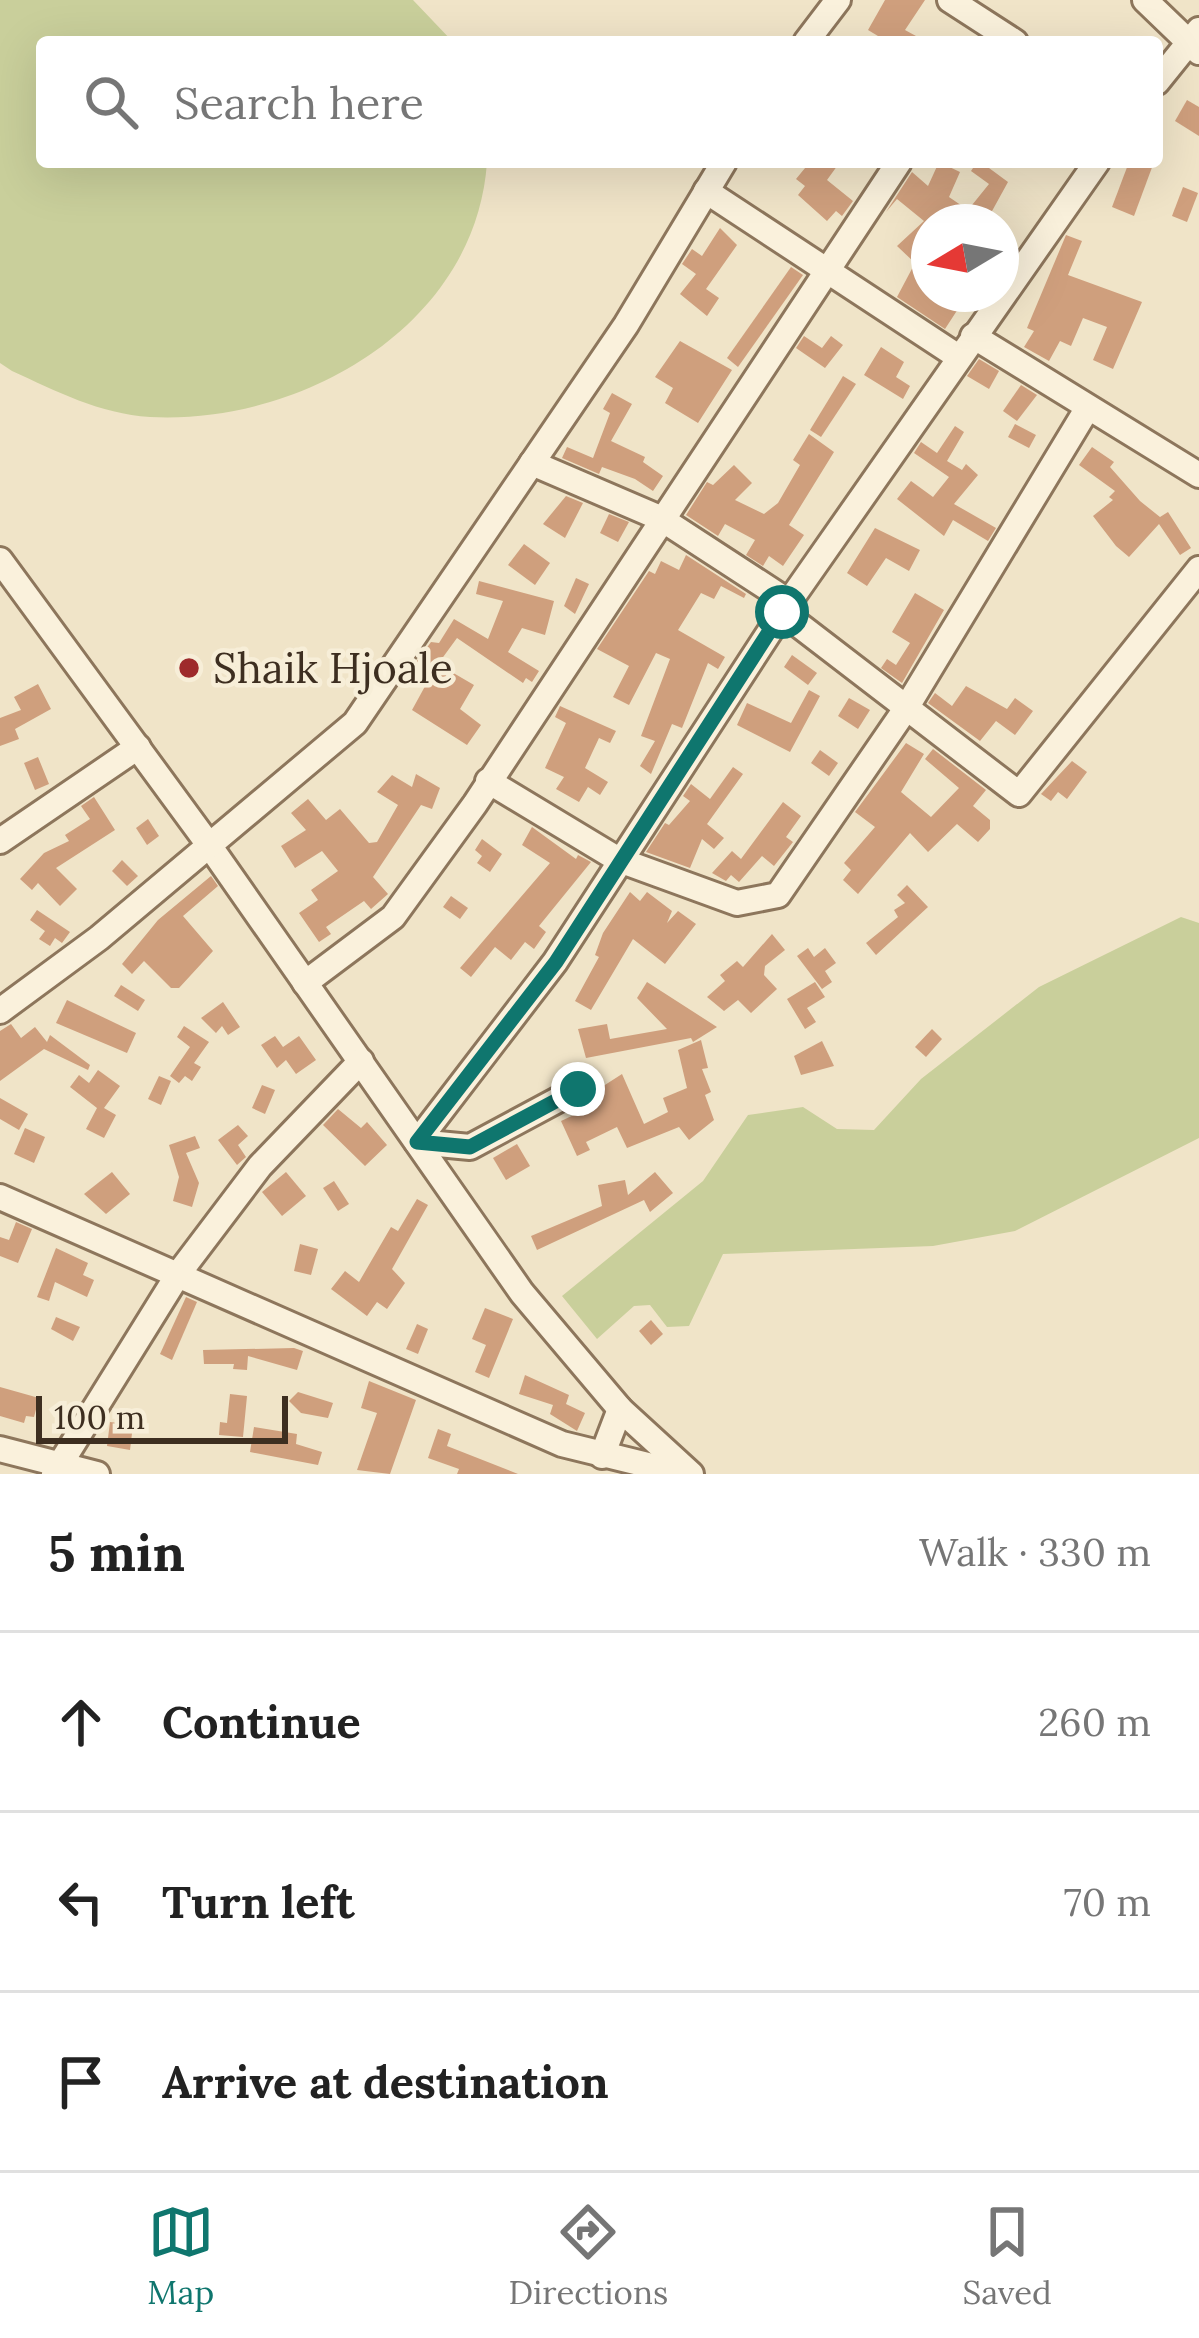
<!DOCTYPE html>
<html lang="en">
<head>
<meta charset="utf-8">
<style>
  :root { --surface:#fff; --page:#f6f6f6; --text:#222; --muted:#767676; --line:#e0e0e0; --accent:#0f766e }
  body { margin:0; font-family:Lora,serif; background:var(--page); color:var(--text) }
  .compass { position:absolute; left:911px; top:204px; width:108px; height:108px; border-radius:50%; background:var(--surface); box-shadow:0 12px 48px #0002; rotate:260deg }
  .scale { position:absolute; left:36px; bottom:30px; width:252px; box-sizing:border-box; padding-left:12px; border:6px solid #3d2e20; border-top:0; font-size:33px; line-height:42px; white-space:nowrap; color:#3d2e20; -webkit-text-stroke:9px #f7eed8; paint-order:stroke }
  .stop { position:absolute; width:36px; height:36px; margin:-27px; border:9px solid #0f766e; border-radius:50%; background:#fff }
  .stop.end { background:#0f766e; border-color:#fff; box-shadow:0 3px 12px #0008 }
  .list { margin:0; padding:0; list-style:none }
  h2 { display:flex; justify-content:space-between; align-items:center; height:156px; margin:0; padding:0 48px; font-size:51px }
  h2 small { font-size:39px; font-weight:400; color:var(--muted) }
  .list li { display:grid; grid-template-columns:78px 1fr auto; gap:36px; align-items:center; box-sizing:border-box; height:180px; padding:0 48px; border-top:3px solid var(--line) }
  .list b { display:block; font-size:45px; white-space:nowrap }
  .list em { font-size:39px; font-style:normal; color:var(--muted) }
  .icon { flex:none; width:66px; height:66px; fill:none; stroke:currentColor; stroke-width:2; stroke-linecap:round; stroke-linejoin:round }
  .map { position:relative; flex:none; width:1199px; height:1474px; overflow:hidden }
  .search { position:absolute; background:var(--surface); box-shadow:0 12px 48px #0002; left:36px; right:36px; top:36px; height:132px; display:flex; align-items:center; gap:30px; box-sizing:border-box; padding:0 42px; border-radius:12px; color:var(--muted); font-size:45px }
  .sheet { height:696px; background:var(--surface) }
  nav { display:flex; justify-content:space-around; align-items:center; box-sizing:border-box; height:168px; border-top:3px solid var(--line); background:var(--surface); font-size:33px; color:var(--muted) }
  nav a { display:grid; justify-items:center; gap:6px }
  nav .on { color:var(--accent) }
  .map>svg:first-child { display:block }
  .green { fill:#c9cf9b }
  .building { fill:#cf9f7d }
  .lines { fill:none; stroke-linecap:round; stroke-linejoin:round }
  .minor-casing { stroke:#8d765c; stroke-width:30 }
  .minor { stroke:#faf1dc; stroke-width:24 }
  .route { stroke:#0f766e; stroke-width:15 }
  .poi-dot { fill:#9e2a2b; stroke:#f7eed8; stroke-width:4.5 }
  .labels { text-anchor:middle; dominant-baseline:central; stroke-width:9; stroke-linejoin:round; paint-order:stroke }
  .poi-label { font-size:42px; fill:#3d2e20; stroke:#f7eed8; text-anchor:start }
</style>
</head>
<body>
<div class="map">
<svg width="1199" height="1474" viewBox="0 0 1199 1474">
  <rect width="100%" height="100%" fill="#f0e4c8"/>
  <g class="green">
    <path d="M0,0H413L453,42H42V162H487C476,326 301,425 150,417C100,414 56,391 12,371L0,363Z"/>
    <polygon points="1181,917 1199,923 1199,1138 1015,1231 933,1246 723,1254 689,1326 667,1327 650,1305 634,1306 597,1339 562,1296 703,1181 748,1115 803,1107 837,1129 874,1130 921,1079 1039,987"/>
  </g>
  <g class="building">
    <polygon points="885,0 925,0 905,30 927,42 888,42 868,30"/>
    <polygon points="1187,100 1199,107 1199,136 1175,121"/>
    <polygon points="810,162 840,162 827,180 853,201 842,216 836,211 827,221 798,195 805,186 796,179"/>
    <polygon points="939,162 960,172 949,197 968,210 989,184 971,171 977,162 994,162 989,168 1008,182 986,222 955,222 944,215 929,222 929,294 958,309 945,329 897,297 915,263 897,246 924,221 897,199 886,212 912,172 928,186"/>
    <polygon points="1129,162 1154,162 1134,216 1112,207"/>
    <polygon points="1183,187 1198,193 1187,222 1172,216"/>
    <polygon points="720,228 737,245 706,289 719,298 707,316 680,294 696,274 682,264 692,249 702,256"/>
    <polygon points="1066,235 1082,241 1068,275 1142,302 1113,369 1093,360 1107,327 1083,318 1071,346 1060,341 1049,361 1024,347 1034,331 1027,328"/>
    <polygon points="791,267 803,275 738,367 727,358"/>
    <polygon points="804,336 822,348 831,336 843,345 825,368 796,348"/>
    <polygon points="680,341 732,370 698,423 665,403 673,388 655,377"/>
    <polygon points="881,347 904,362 896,377 910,386 903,399 864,375"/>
    <polygon points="979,359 999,371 989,389 967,376"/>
    <polygon points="843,376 856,384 821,437 810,430"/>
    <polygon points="1021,385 1037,395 1017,421 1003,411"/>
    <polygon points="612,393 632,404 611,441 645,457 643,462 663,476 653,491 635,479 602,467 599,474 562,458 567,447 593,458 610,413 603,409"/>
    <polygon points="1015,424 1036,435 1029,448 1008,437"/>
    <polygon points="955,426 964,432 947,461 962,470 966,464 978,475 954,504 996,528 988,541 953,520 944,536 897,499 911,481 933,497 949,477 914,453 921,442 937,453"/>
    <polygon points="809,434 834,452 789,525 804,535 783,566 769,556 763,566 746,555 755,540 725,524 718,536 686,515 707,482 713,485 734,465 752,483 735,500 764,514 778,503 800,465 793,460"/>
    <polygon points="1092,447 1114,462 1110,467 1140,501 1160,517 1168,512 1191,548 1180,555 1159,524 1129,557 1116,546 1093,516 1113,500 1109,497 1115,491 1079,465"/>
    <polygon points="566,496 583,503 565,538 543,524"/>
    <polygon points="609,514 629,522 618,542 600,533"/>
    <polygon points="875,528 920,550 909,571 886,558 867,586 847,573"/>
    <polygon points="524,544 550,563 535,585 508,565"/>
    <polygon points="686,555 746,594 744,598 721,586 714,599 701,593 678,630 725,657 718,669 708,663 682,728 672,724 651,774 640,766 655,741 641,736 670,659 656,653 629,705 613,697 629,666 597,649 649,571 655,574 661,561 679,570"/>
    <polygon points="576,578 589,584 575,614 564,606"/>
    <polygon points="479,581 554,601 545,635 522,628 508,652 539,671 532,682 526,678 523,683 457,638 438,664 474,685 460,709 481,725 467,745 412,710 429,679 414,665 431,642 439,643 454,619 488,639 503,601 476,594"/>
    <polygon points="915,593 944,610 902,683 881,668 887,659 896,665 910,643 892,632"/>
    <polygon points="792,655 817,673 808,685 784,667"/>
    <polygon points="38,684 51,709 15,729 19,739 0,746 0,718 21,710 14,697"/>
    <polygon points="966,686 1007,709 1015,698 1033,711 1015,735 996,721 980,741 928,703 935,693 952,706"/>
    <polygon points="809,690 820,696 790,752 737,725 747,703 791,723"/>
    <polygon points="849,698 870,710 858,729 838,716"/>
    <polygon points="560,706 616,731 610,743 599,738 585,768 608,782 600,795 588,787 579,802 556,789 564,777 545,768 566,723 555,717"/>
    <polygon points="906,743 924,754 901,792 931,817 959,788 925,759 933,749 986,790 973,806 990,820 990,829 978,842 957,824 928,852 910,833 858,894 843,880 851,870 844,863 875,827 855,812"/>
    <polygon points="820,750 838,763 829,776 811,763"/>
    <polygon points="38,757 49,784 35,790 24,763"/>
    <polygon points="1072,761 1087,772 1067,799 1058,792 1051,801 1041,794"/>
    <polygon points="733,767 743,774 707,824 724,838 714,849 702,839 690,868 646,852 665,823 669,825 690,801 683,796 691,784 710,799"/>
    <polygon points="416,774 440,788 432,809 421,805 373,877 388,894 371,909 364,901 326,927 331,934 319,942 299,913 318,900 311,890 338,871 322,851 295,868 281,846 306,830 291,813 308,799 326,820 340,809 369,843 377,842 398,805 377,792 392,775 412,787"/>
    <polygon points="94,797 115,830 56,868 77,889 60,906 38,883 32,890 20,879 44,853 69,841 65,835 90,819 81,806"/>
    <polygon points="783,802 801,816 786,837 793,842 774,866 762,856 739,882 731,875 726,881 712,873 732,851 741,859"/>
    <polygon points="148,819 159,836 147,845 136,828"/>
    <polygon points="532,827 576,859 578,855 591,862 539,926 546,932 534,949 525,942 511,960 495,947 471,977 460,968 550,863 522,845"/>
    <polygon points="482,839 502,854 490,872 477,863 482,856 475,850"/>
    <polygon points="122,860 138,876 127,886 112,871"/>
    <polygon points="211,876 218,886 183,916 213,951 179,988 171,988 144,961 132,974 122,964 158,920"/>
    <polygon points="907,885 928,907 876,955 866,943 898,917 894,910 905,903 897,895"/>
    <polygon points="630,892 640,901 647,892 672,911 667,923 678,911 696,924 665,964 633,939 591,1010 575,1001 599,957 595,955 603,933"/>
    <polygon points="451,896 468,908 460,919 443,907"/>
    <polygon points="37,910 70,932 62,943 55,938 50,946 39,939 45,931 30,920"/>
    <polygon points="772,934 785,950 765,966 764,975 777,989 751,1013 738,1000 724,1011 707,997 725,981 720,975 737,961 743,967"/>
    <polygon points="808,948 814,957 825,948 836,963 825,971 832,982 822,989 797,956"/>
    <polygon points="647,982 717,1027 693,1042 691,1038 586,1058 578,1029 607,1024 610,1039 667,1029 637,998"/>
    <polygon points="815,982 825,997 807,1008 816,1022 805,1029 787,999"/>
    <polygon points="121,985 145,1000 138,1011 114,996"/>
    <polygon points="67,1000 136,1033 127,1053 56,1023"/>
    <polygon points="223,1002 240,1027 228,1035 222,1026 216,1033 201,1018"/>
    <polygon points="11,1024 21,1038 35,1027 47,1042 50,1035 90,1065 88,1070 44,1049 0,1081 0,1031"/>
    <polygon points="184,1026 209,1042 194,1063 201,1067 192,1081 185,1076 179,1083 170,1076 190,1047 177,1037"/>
    <polygon points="932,1029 942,1039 926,1057 915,1047"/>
    <polygon points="275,1036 283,1047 299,1036 316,1060 296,1074 286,1060 277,1068 261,1045"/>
    <polygon points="701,1040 708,1068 702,1069 711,1092 705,1095 714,1120 689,1140 679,1127 627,1148 617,1127 586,1142 590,1150 577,1156 561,1121 591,1107 594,1092 622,1074 644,1124 668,1112 663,1098 687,1088 678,1050"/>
    <polygon points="822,1041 834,1066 801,1075 794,1056"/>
    <polygon points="98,1070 120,1086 104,1108 116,1115 104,1138 86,1129 97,1108 70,1087 79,1075 89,1083"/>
    <polygon points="159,1076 171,1081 161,1105 148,1099"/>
    <polygon points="262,1085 275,1090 265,1114 252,1108"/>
    <polygon points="0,1098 28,1114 19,1130 0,1119"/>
    <polygon points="338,1109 361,1128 367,1122 387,1145 365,1166 323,1125"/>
    <polygon points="238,1125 248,1136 238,1145 246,1157 237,1165 218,1140"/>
    <polygon points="25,1128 45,1137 34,1163 14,1154"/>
    <polygon points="195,1136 200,1148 186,1153 199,1183 192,1207 173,1201 179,1177 169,1145"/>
    <polygon points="517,1144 530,1166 506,1180 493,1158"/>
    <polygon points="112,1172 130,1194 106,1214 84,1194"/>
    <polygon points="286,1172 306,1196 282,1216 262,1192"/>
    <polygon points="655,1172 673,1193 650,1212 644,1200 537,1250 531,1236 602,1206 598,1185 625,1180 628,1195"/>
    <polygon points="334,1181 349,1204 338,1211 323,1188"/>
    <polygon points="417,1199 428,1205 392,1269 405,1283 387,1309 377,1302 367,1316 331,1289 345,1271 359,1282 391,1227 398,1231"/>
    <polygon points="16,1222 32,1229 18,1263 0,1256 0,1237 9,1240"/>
    <polygon points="300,1244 318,1249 311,1275 294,1271"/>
    <polygon points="56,1248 88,1263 83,1275 94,1280 87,1297 55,1282 49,1301 37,1297"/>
    <polygon points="186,1297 197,1302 172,1360 160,1354"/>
    <polygon points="485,1308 513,1319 489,1378 475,1372 486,1345 472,1339"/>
    <polygon points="56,1317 80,1327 73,1341 51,1329"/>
    <polygon points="651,1320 663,1334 651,1345 639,1331"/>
    <polygon points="417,1324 428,1329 418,1354 406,1349"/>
    <polygon points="294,1348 303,1351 297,1370 248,1356 247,1370 233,1369 234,1364 204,1364 203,1350"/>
    <polygon points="525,1375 569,1395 566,1404 585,1413 577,1431 550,1414 553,1405 519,1394"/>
    <polygon points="369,1381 416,1400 390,1474 357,1470 377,1413 361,1408"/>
    <polygon points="0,1387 39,1398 34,1417 26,1416 24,1423 0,1416"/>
    <polygon points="298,1392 333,1403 328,1418 301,1413 289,1401"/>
    <polygon points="230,1394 247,1396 243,1437 219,1435 220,1422 227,1423"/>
    <polygon points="110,1422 133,1425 130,1450 107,1446"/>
    <polygon points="254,1427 297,1434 296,1444 322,1452 318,1465 250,1452"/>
    <polygon points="438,1429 451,1434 447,1446 518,1474 457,1474 459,1469 428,1458"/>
  </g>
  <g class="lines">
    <g class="minor-casing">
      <g id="minor">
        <polyline points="950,0 1015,42"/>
        <polyline points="1145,0 1199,52"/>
        <polyline points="806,42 838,0"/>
        <polyline points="1157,82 1199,30"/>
        <polyline points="706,191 957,356"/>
        <polyline points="973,336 1199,475"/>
        <polyline points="532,463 660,518 789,602"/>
        <polyline points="0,560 209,845 522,1293 620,1409 691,1474"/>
        <polyline points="782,612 1019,794 1199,569"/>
        <polyline points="488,781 619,860 737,903 778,895 905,710 1087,409"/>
        <polyline points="0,841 138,747"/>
        <polyline points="305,983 393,917 475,804 899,162"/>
        <polyline points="0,1011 99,938 355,723 626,325 724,162"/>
        <polyline points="417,1142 555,962 789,602 1097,162"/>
        <polyline points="417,1142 470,1147 578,1089"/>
        <polyline points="0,1197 562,1444 684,1474"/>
        <polyline points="0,1449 97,1474"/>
        <polyline points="602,1456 620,1409"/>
        <polyline points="54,1474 179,1273 260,1166 361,1061"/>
      </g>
    </g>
    <use href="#minor" class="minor"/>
  </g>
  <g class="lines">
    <polyline class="route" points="578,1089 470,1147 417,1142 556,962 782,612"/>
  </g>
  <circle class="poi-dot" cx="189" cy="668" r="12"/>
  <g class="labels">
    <g class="poi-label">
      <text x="213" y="668">Shaik Hjoale</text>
    </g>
  </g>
</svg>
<svg class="compass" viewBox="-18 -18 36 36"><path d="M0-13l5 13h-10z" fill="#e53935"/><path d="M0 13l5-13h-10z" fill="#767676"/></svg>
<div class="scale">100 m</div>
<div class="stop" style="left:782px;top:612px"></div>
<div class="stop end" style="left:578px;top:1089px"></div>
<div class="search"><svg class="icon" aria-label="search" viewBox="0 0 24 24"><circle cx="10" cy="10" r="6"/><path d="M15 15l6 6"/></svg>Search here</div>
</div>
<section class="sheet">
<h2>5 min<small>Walk · 330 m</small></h2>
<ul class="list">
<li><svg class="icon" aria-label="ahead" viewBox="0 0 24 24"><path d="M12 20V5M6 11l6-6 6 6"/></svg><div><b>Continue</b></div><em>260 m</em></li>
<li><svg class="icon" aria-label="left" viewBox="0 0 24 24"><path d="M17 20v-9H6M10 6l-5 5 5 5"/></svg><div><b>Turn left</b></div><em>70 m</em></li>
<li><svg class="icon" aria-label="arrive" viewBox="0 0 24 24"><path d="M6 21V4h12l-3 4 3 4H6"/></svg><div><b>Arrive at destination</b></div></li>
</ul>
</section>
<nav>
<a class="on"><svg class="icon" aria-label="map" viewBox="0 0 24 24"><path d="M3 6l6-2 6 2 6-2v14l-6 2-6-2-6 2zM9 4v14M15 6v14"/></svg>Map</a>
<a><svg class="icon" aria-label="directions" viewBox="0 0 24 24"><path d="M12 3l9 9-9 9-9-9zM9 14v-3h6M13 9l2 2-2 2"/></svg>Directions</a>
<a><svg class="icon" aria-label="saved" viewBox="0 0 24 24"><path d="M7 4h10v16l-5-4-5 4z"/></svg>Saved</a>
</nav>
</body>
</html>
